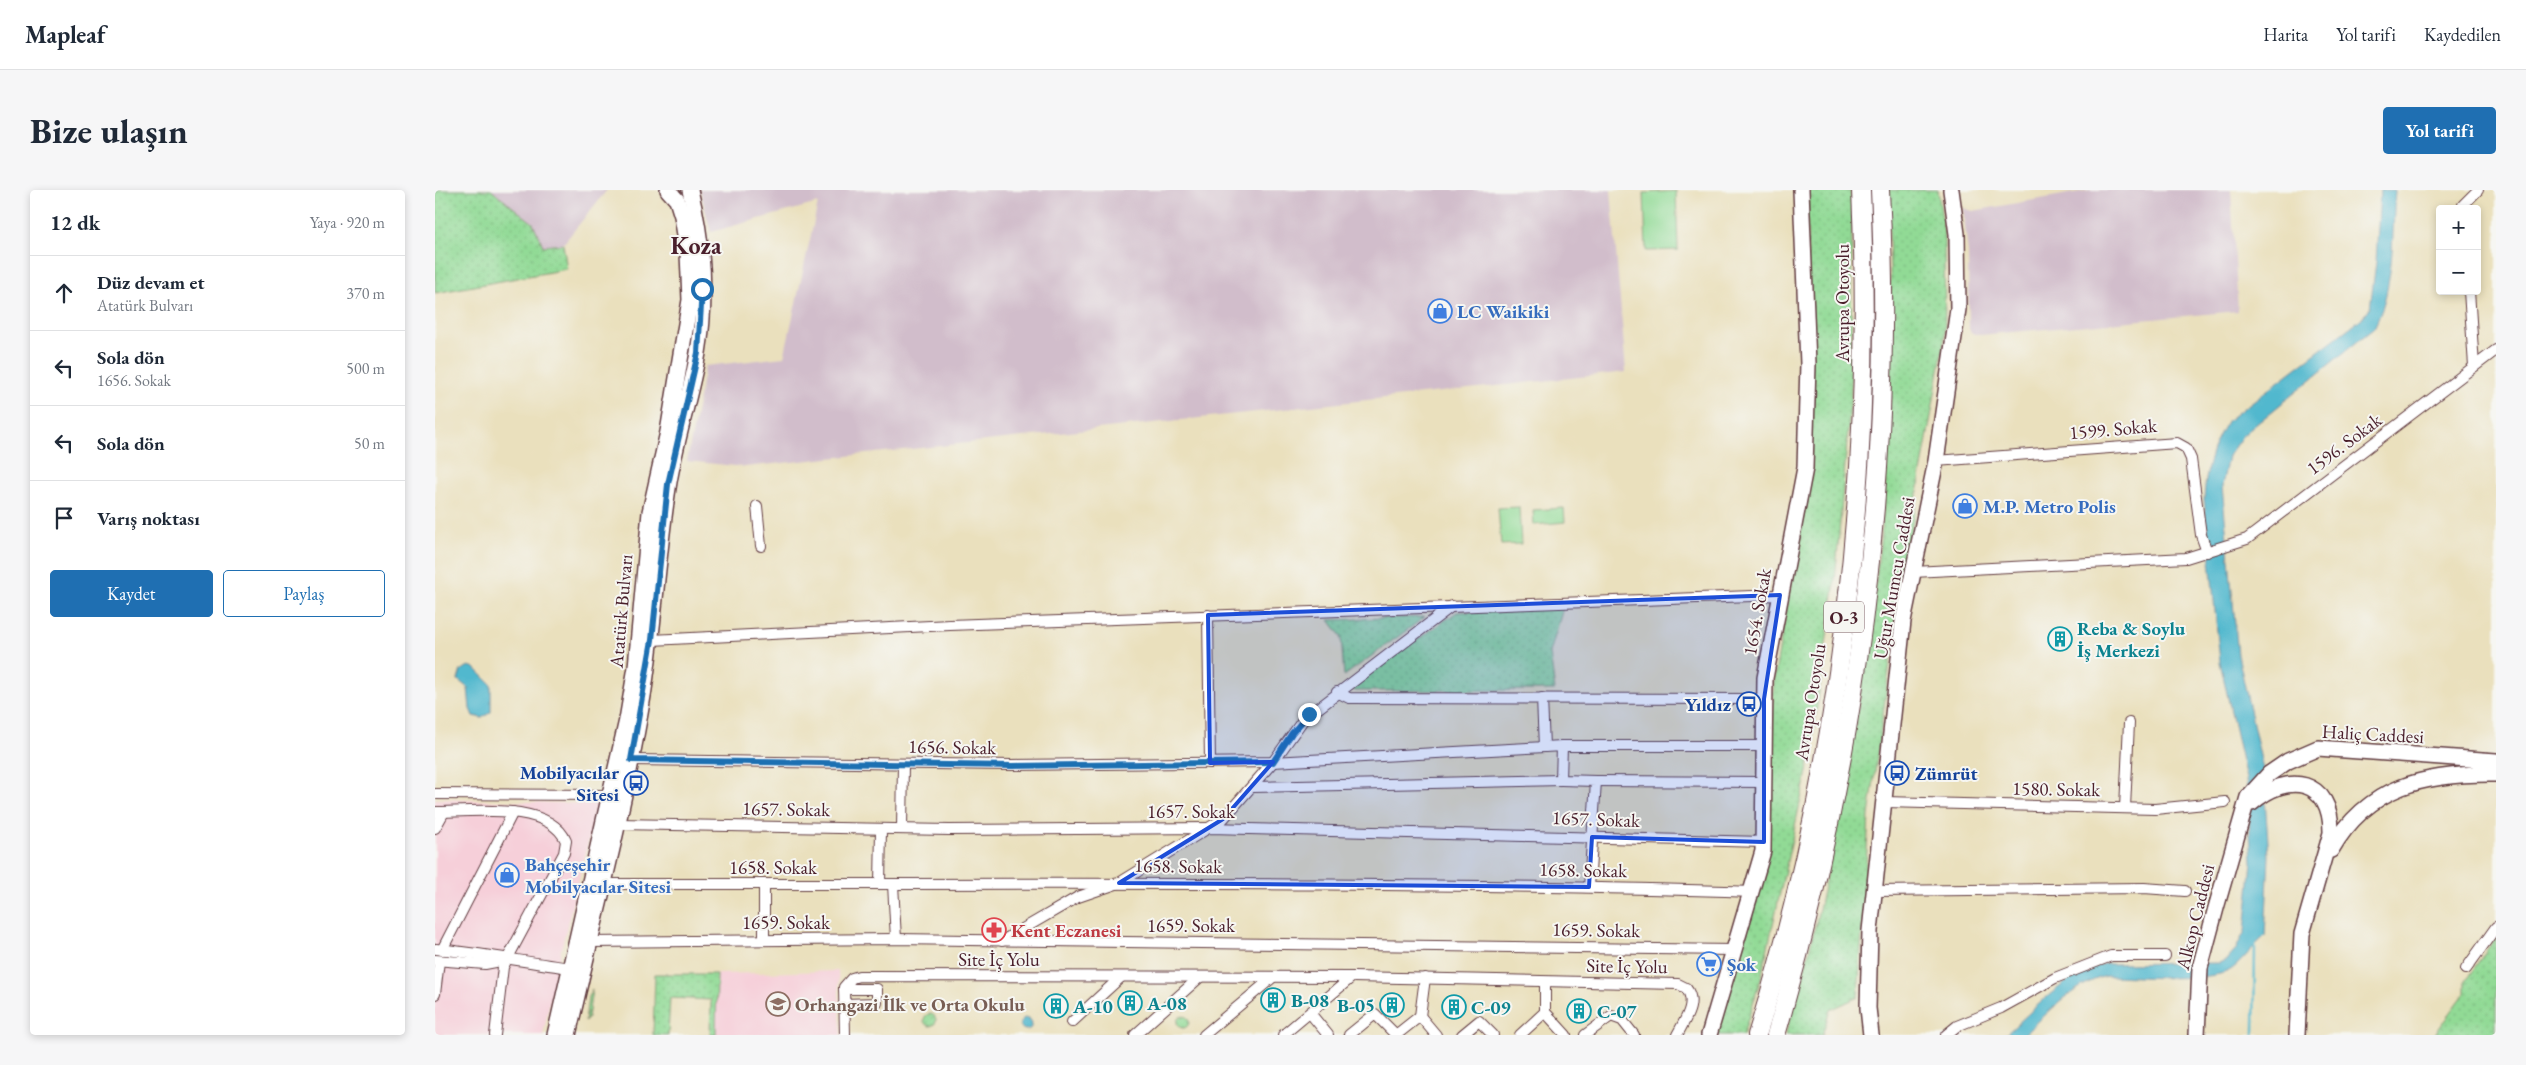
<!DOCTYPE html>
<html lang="tr">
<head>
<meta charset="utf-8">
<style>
  :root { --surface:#fff; --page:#f6f6f7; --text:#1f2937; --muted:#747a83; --line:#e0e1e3; --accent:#1f6fb2 }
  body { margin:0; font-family:"EB Garamond",serif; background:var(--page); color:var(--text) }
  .controls { position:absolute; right:15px; top:15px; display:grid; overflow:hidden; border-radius:5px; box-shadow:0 2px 8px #0003 }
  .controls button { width:45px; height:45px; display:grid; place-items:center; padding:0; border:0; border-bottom:1px solid var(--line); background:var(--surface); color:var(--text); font:25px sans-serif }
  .stop { position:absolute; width:15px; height:15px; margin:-11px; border:4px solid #1f6fb2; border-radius:50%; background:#fff }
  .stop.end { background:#1f6fb2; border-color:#fff; box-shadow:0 1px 5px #0008 }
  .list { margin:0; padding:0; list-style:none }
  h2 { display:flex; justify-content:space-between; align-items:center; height:65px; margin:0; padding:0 20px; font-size:21px }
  h2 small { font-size:16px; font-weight:400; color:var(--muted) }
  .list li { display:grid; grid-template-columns:32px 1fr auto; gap:15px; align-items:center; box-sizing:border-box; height:75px; padding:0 20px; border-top:1px solid var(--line) }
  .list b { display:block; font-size:19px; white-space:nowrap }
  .list p { margin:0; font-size:16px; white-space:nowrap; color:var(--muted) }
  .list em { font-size:16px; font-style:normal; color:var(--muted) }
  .actions { display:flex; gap:10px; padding:15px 20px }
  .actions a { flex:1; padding:11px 0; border:1px solid var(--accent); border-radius:5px; text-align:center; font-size:18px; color:var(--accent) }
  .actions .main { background:var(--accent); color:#fff }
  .icon { flex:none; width:28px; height:28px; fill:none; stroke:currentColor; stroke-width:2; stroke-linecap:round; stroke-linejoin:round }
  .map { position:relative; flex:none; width:2061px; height:845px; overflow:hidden; border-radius:5px }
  header { display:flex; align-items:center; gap:30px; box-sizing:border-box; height:70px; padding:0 25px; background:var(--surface); border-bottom:1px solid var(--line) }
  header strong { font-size:24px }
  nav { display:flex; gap:28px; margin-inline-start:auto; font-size:18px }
  .intro { display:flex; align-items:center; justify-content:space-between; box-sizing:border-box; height:120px; padding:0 30px }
  h1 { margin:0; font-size:35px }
  .button { padding:12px 22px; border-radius:5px; background:var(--accent); color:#fff; font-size:18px; font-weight:700 }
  main { display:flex; gap:30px; padding:0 30px }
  aside { flex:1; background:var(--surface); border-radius:5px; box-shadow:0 2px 8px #0003 }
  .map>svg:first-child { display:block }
  .built { fill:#f6cfd9 }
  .industrial { fill:#d1bdcb }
  .grass { fill:url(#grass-dots); stroke:#6e7c60 }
  .garden { fill:#91da95; stroke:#6e7c60 }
  .water { fill:#51b8ce; stroke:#4e6c7c }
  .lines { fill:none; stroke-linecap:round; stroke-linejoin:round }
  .stream { stroke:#51b8ce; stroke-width:2.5 }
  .street-casing { stroke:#623c41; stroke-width:12 }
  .primary-casing { stroke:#623c41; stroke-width:18 }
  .highway-casing { stroke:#623c41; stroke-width:20 }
  .street { stroke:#fff; stroke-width:10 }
  .primary { stroke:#fff; stroke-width:15 }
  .highway { stroke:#fff; stroke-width:18 }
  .route { stroke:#1f6fb2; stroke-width:6 }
  .marked { fill:#1d4ed8; fill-opacity:0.2; stroke:#1d4ed8; stroke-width:4; stroke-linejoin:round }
  .labels { text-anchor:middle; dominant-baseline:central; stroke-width:4; stroke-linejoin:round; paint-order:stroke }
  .shield { fill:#f6f6f2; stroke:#7e6067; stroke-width:1 }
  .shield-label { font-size:18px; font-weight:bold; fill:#4a1f2b }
  .street-label { font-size:19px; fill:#4a1f2b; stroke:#f6f6f2 }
  .shop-label { font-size:19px; font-weight:bold; fill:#366cbe; stroke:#f6f6f2; text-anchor:start }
  .culture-label { font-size:19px; font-weight:bold; fill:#0d838f; stroke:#f6f6f2; text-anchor:start }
  .transit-label { font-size:19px; font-weight:bold; fill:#164399; stroke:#f6f6f2; text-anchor:end }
  .health-label { font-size:19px; font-weight:bold; fill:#be3a42; stroke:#f6f6f2; text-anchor:start }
  .education-label { font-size:19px; font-weight:bold; fill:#785e54; stroke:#f6f6f2; text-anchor:start }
  .district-label { font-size:24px; font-weight:bold; fill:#4a1f2b; stroke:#f6f6f2 }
</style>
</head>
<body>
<header>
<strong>Mapleaf</strong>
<nav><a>Harita</a><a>Yol tarifi</a><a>Kaydedilen</a></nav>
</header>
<div class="intro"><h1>Bize ulaşın</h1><a class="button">Yol tarifi</a></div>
<main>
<aside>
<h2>12 dk<small>Yaya · 920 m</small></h2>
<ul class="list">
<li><svg class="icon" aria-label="ahead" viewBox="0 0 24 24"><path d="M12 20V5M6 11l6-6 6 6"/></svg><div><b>Düz devam et</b><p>Atatürk Bulvarı</p></div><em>370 m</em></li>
<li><svg class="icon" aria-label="left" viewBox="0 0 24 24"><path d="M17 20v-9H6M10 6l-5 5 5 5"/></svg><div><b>Sola dön</b><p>1656. Sokak</p></div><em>500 m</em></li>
<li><svg class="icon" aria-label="left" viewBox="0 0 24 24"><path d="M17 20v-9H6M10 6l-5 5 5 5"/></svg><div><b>Sola dön</b></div><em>50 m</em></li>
<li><svg class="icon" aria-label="arrive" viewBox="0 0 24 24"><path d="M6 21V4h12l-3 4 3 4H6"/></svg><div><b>Varış noktası</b></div></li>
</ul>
<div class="actions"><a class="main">Kaydet</a><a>Paylaş</a></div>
</aside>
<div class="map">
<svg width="2061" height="845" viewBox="0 0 2061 845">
  <defs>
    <pattern id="grass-dots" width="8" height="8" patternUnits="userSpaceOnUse" patternTransform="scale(1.25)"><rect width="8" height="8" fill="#91da95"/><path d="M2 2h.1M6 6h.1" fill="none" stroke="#7fbb81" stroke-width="1.8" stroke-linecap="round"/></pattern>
  </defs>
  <rect width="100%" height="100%" fill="#f6f6f2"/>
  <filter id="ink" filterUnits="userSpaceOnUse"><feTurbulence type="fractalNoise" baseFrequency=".02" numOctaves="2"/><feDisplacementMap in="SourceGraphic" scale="10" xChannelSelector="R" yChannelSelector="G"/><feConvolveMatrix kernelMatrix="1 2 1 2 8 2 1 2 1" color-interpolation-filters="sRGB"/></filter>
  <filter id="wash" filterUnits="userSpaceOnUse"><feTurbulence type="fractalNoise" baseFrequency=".0096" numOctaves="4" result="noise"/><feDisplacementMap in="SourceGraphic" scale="20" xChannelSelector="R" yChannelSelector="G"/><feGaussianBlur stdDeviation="1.12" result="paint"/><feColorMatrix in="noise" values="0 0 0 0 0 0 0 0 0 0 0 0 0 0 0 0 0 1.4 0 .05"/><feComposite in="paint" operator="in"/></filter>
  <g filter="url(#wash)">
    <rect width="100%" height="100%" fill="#eae0bd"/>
    <g class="built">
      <polygon points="0,609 163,614 127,756 108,845 0,845"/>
      <polygon points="403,781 406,845 281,845 282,784"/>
    </g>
    <g class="industrial">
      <polygon points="56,0 172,0 128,54 108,56 98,33"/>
      <polygon points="265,0 1176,0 1191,182 310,277 252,271 270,176 349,167 383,13 276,42"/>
      <polygon points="1655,0 1796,0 1803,121 1545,145 1537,143 1534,139 1533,63 1528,18 1538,21"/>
    </g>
    <g class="grass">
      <polygon points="0,0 56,0 98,33 108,56 128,54 132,79 0,103"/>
      <polygon points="1374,0 1415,0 1417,20 1416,205 1400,391 1374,573 1326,788 1308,845 1280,845 1331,666 1339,489 1376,279 1372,23"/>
      <path d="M1453,0H1503L1509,43L1510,146L1463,415L1434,626L1423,807L1395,820L1387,845H1350C1373,775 1388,704 1402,632C1432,482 1453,330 1456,176C1457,118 1454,59 1453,0Z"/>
      <polygon points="1128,418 1115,463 1120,500 920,501 917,498 918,494 1022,422"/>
      <polygon points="990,427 909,486 906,446 894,430"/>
      <polygon points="2061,747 2061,845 1999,845 2030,803 2030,791"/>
      <polygon points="220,784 282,784 281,845 275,845 276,810 235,808 233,845 218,845"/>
      <polygon points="157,799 153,828 150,832 153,807"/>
      <circle cx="495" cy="830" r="6"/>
      <circle cx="748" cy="832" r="6"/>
    </g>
    <g class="garden">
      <polygon points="1241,1 1243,60 1211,61 1209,3"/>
      <polygon points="1084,317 1086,354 1066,355 1063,318"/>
      <polygon points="1129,318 1130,332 1099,335 1098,320"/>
    </g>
    <g class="water">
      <path d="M1945,0H1960C1957,45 1960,97 1939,138L1808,245L1793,266L1787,296L1803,465L1828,579L1834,666L1830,746C1818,756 1809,770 1797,779C1779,793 1697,786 1671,786C1637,795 1614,823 1588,845H1570C1600,819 1630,784 1669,774L1784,773L1793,769L1800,761L1810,741L1817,672L1811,589L1785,472L1769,309C1771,280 1776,255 1793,230L1927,128L1935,118L1941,72Z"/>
      <polygon points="34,476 40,478 56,494 56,522 47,528 38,526 35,519 33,498 23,490 26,480"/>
      <circle cx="591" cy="834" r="6"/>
    </g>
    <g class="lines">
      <polyline class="stream" points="1819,845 1820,752"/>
    </g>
  </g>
  <g filter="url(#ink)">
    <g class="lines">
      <g class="street-casing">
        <g id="street">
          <polyline points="2028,19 2028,15 2043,0"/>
          <polyline points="2034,101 2039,176"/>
          <polyline points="1501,271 1742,253 1751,258 1756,269 1766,345 1772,362"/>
          <polyline points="322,316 326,356"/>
          <polyline points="1478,382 1751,368 1812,349 2061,160"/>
          <polyline points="773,425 775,573"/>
          <polyline points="217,450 515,435 1345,405"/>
          <polyline points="902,502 914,508 1329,509"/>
          <polyline points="1107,508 1109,557"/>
          <polyline points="1127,556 1330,556"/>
          <polyline points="196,570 578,575 838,572 1127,556 1126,590 1161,591 1154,697"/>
          <polyline points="1161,591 1330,592"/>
          <polyline points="818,597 1126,590"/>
          <polyline points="0,604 174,605"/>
          <polyline points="1450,612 1720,619 1790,612"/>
          <polyline points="1690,618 1694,533"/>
          <path d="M0,622C35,622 114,611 131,651L129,663L68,777L60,845"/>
          <polyline points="183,634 514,640 776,638 1329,652"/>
          <polyline points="0,638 9,622"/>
          <polyline points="467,639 468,574"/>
          <path d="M168,694C552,695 935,690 1318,702"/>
          <polyline points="329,694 329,750"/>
          <polyline points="445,694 446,639"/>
          <polyline points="458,694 461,749"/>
          <polyline points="1440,701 1709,698 1750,701"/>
          <polyline points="567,751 643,707 684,693 788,629 838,572 868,530 1017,416"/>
          <polyline points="154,752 461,749 1298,760"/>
          <path d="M1,759C46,763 90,772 135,778"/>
          <polyline points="7,760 78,622"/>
          <polyline points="0,770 50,774 71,770"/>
          <polyline points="2031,779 2061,737"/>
          <polyline points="1110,792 1110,822"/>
          <polyline points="409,799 442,799 442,813 409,814"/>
          <polyline points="0,804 4,771"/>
          <polyline points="875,823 893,845"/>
          <polyline points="985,826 990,788"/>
          <polyline points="637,832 686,787"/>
          <path d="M410,845L409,797L417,788L424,786L917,787L1243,794L1251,798C1263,813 1249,831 1242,845"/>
          <polyline points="700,845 765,787"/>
          <polyline points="769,845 837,788"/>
          <polyline points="848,845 917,787"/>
          <polyline points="914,845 940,824 961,845 985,826 1001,845"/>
          <polyline points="1027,845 1044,831 1058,845"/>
          <polyline points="1085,845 1110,822 1131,845"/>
          <polyline points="1150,845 1176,826 1187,830 1199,845"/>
          <polyline points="1511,845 1522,836 1566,818 1620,788 1676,766 1730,766"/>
        </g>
      </g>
      <g class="primary-casing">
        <g id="primary">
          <path d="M1817,613C1853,581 1897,589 1896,643L1867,744L1862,845"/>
          <path d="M1896,660C1933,595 1991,583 2061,584"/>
          <polyline points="120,845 192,530 201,477 215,322 233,242 255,110 253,63 247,26 242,10 233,0"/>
          <path d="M133,845C158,734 188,624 207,512C219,441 222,369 233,298C240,252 255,208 263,163C272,109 268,53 255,0"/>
          <polyline points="1274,845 1328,661 1330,488 1370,278 1373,174 1366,0"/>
          <polyline points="1436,845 1433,818 1435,741 1468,431 1501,271 1523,119 1522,44 1516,0"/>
          <polyline points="1762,845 1765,778 1781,718 1813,607 1834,584 1853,571 1883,558 2061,571"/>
        </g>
      </g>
      <g class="highway-casing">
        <g id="highway">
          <path d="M1322,845C1406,576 1439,282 1426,0"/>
          <path d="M1341,845C1421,572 1460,285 1445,0"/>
        </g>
      </g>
      <use href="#street" class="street"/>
      <use href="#primary" class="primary"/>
      <use href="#highway" class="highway"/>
    </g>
  </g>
  <g class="lines" filter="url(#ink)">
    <polyline class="route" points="267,99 263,163 233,294 217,450 196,570 578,576 838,572 857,543 874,524"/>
  </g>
  <path class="marked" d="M1345,405L1329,509V652L1157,647L1154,697L684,693L788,629L838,572L775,573L773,425Z"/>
  <defs>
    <g id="shop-ring" transform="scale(1.25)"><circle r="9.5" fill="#f6f6f2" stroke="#3f7fe0" stroke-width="1.5"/><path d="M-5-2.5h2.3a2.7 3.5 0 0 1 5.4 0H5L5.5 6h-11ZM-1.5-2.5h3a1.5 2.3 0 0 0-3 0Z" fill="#3f7fe0"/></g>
    <g id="building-ring" transform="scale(1.25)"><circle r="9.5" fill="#f6f6f2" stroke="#0f9aa8" stroke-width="1.5"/><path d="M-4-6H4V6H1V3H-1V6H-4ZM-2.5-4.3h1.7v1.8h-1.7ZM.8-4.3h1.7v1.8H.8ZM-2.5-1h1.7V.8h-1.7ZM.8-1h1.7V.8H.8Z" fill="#0f9aa8"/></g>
    <g id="bus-ring" transform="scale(1.25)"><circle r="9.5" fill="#f6f6f2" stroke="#1a4fb4" stroke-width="1.5"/><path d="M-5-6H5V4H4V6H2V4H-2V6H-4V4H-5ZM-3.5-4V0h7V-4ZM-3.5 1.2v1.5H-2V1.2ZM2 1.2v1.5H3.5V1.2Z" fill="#1a4fb4"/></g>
    <g id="pharmacy-ring" transform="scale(1.25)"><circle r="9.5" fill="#f6f6f2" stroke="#e0444e" stroke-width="1.5"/><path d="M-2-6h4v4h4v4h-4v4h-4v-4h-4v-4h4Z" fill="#e0444e"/></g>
    <g id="supermarket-ring" transform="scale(1.25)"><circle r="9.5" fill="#f6f6f2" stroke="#3f7fe0" stroke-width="1.5"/><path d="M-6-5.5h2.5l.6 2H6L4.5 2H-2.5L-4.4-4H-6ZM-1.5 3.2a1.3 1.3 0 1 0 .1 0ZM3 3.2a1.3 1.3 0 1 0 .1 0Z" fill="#3f7fe0"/></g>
    <g id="school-ring" transform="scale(1.25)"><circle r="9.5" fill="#f6f6f2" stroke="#8d6e63" stroke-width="1.5"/><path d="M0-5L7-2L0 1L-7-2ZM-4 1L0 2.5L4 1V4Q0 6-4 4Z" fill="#8d6e63"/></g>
  </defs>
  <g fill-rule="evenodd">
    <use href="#shop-ring" x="1005" y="121"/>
    <use href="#shop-ring" x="1530" y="316"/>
    <use href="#building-ring" x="1625" y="449"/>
    <use href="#bus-ring" x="1314" y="514"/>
    <use href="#bus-ring" x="1462" y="583"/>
    <use href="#bus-ring" x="201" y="593"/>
    <use href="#shop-ring" x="72" y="685"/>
    <use href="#pharmacy-ring" x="559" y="740"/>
    <use href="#supermarket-ring" x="1274" y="774"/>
    <use href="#building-ring" x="838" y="810"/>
    <use href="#building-ring" x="695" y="813"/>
    <use href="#school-ring" x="343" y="814"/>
    <use href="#building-ring" x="957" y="815"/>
    <use href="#building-ring" x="621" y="816"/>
    <use href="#building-ring" x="1019" y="817"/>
    <use href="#building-ring" x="1144" y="821"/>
  </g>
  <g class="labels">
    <rect class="shield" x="1389" y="411.5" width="40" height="31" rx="4"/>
    <g class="shield-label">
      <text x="1409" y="427">O-3</text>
    </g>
    <g class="street-label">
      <text transform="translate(1407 113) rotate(-90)">Avrupa Otoyolu</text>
      <text transform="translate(1678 239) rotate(-5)">1599. Sokak</text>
      <text transform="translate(1909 254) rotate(-37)">1596. Sokak</text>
      <text transform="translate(1459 388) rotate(-80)">Uğur Mumcu Caddesi</text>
      <text transform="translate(186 421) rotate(-85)">Atatürk Bulvarı</text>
      <text transform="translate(1322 422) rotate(-80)">1654. Sokak</text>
      <text transform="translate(1375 512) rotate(-81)">Avrupa Otoyolu</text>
      <text transform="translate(1938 544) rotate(3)">Haliç Caddesi</text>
      <text transform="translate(517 557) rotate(1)">1656. Sokak</text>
      <text transform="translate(1621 599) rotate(1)">1580. Sokak</text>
      <text transform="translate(351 619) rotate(1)">1657. Sokak</text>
      <text x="756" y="621">1657. Sokak</text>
      <text transform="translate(1161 629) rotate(2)">1657. Sokak</text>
      <text transform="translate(743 676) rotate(1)">1658. Sokak</text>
      <text x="338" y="677">1658. Sokak</text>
      <text transform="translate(1148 680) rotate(1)">1658. Sokak</text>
      <text transform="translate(1760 727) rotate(-76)">Alkop Caddesi</text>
      <text x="351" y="732">1659. Sokak</text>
      <text x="756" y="735">1659. Sokak</text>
      <text transform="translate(1161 740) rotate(1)">1659. Sokak</text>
      <text x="564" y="769">Site İç Yolu</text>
      <text transform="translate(1192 776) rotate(1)">Site İç Yolu</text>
    </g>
    <g class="shop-label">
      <text x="1022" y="121">LC Waikiki</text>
      <text x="1548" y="316">M.P. Metro Polis</text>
      <text x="90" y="674">Bahçeşehir<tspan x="90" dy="22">Mobilyacılar Sitesi</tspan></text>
      <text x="1292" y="774">Şok</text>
    </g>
    <g class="culture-label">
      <text x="1642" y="438">Reba &amp; Soylu<tspan x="1642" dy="22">İş Merkezi</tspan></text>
      <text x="856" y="810">B-08</text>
      <text x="712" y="813">A-08</text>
      <text x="940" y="815" text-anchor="end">B-05</text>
      <text x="638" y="816">A-10</text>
      <text x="1036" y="817">C-09</text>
      <text x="1162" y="821">C-07</text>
    </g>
    <g class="transit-label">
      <text x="1296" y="514">Yıldız</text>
      <text x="184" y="582">Mobilyacılar<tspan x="184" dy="22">Sitesi</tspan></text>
      <text x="1480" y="583" text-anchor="start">Zümrüt</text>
    </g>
    <g class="health-label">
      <text x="576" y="740">Kent Eczanesi</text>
    </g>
    <g class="education-label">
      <text x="360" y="814">Orhangazi İlk ve Orta Okulu</text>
    </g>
    <g class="district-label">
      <text x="261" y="55">Koza</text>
    </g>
  </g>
</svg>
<div class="controls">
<button>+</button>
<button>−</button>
</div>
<div class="stop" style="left:267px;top:99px"></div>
<div class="stop end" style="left:874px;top:524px"></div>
</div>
</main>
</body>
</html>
